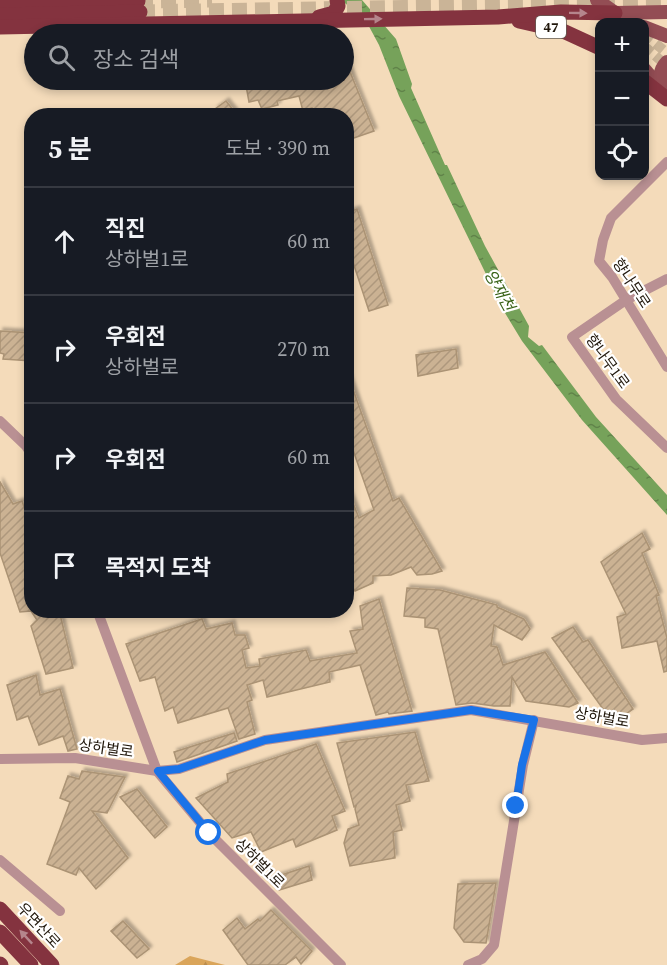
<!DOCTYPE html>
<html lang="ko">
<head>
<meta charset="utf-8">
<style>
  :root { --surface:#171b24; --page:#242831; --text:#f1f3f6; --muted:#9ea1a6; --line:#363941 }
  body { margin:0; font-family:"Source Serif 4","Noto Sans KR",serif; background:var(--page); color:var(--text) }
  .controls { position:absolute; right:18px; top:18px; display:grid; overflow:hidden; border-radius:12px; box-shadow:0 3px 9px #0003 }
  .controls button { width:54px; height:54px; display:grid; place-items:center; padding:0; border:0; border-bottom:2px solid var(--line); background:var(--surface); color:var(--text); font:30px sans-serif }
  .stop { position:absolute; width:18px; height:18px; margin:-14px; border:4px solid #1a73e8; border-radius:50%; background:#fff }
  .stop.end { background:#1a73e8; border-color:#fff; box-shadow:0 2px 6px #0008 }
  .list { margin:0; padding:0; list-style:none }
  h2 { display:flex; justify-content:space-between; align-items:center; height:78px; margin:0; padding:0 24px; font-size:26px }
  h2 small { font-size:20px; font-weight:400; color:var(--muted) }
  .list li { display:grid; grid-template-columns:39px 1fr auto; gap:18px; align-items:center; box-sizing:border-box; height:108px; padding:0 24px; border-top:2px solid var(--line) }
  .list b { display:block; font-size:22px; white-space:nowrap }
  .list p { margin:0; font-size:20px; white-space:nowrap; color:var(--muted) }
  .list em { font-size:20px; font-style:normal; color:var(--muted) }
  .icon { flex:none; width:33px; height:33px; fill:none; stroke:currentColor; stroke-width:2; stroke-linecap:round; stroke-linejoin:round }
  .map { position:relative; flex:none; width:667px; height:965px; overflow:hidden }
  .search { position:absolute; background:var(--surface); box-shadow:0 3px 9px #0003; left:24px; top:24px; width:330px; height:66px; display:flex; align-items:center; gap:15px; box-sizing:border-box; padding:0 21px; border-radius:33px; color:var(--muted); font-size:22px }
  .panel { position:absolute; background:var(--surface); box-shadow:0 3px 9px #0003; left:24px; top:108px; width:330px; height:510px; border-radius:24px }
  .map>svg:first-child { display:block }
  .forest { fill:url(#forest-firs) }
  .water { fill:url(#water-ripples) }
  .building { fill:url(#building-hatch); stroke:#ab9374; stroke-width:1.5; filter:url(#shadow) }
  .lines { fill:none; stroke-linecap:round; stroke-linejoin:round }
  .minor-tunnel { stroke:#cab497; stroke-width:10; stroke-dasharray:10 5; stroke-linecap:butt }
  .highway-tunnel { stroke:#cab497; stroke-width:15; stroke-dasharray:15 8; stroke-linecap:butt }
  .minor { stroke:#b99093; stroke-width:10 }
  .major { stroke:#934d54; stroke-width:14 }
  .highway { stroke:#84333f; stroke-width:15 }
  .oneway { fill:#b5858c }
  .route { stroke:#1a73e8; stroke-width:8 }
  .labels { text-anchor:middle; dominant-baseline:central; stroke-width:4.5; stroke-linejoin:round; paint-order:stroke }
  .shield { fill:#fff; stroke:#635d54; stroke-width:1.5 }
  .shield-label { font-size:14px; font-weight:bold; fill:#20170b }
  .street-label { font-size:15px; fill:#20170b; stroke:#fff }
  .water-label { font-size:16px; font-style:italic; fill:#386217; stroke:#fff }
</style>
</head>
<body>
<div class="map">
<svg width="667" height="965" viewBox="0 0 667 965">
  <defs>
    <pattern id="forest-firs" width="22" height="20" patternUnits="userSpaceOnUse" patternTransform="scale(1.5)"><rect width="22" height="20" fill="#daa55a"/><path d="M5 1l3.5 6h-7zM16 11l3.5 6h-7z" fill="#bb8d4d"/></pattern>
    <pattern id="water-ripples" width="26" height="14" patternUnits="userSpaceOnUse" patternTransform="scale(1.5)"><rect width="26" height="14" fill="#76a25a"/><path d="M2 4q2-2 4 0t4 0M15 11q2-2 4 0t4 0" fill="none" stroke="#608349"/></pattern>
    <pattern id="building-hatch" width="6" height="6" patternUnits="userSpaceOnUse" patternTransform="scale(1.5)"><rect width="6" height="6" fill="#cbb293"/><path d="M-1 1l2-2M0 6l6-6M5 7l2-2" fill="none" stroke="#ae987d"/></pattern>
    <filter id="shadow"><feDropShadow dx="3" dy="-3" stdDeviation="1.5" flood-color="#0004"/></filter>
  </defs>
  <rect width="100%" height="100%" fill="#f4dbba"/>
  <polygon class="forest" points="190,956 225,965 175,965"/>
  <polygon class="water" points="341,0 362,0 396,39 412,84 411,88 445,165 447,165 485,246 529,326 528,337 539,346 542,345 596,417 667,495 667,515 582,420 522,341 505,313 399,96 379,45 365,19"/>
  <g class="building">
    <polygon points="344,57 374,131 354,138 346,135 346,116 315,116 312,108 303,111 299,96 277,101 278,105 262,109 258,100 249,102 245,80 344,80"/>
    <polygon points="226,101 238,116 219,116 215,109"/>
    <polygon points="357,209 388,305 369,311 346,241 346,213"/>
    <polygon points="0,331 32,333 32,361 3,359 4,354 0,353"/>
    <polygon points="456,349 458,368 418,376 416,355"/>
    <polygon points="346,370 393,501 399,498 442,571 432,574 417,575 411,567 391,575 373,576 373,583 355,591 346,578 346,486 359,518 374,510 346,430"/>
    <polygon points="0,482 13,504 22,501 32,530 32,610 59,610 73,668 46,674 31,626 37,620 31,611 20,612 0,553"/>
    <polygon points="642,533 650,549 642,553 659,595 656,596 667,638 667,671 664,672 657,641 622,648 617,617 626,614 601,562"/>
    <polygon points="407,588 440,590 497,605 497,607 524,619 530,629 522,640 494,625 491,646 497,647 503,665 545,652 578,703 569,707 526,701 512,677 510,706 494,706 472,703 456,705 438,629 425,627 425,618 404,616"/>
    <polygon points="379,599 412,711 389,714 388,712 376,715 360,665 329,672 330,682 267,697 263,680 247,685 252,700 247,702 255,734 239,739 228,708 178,723 173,707 165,711 155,677 140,681 126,644 202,619 206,629 232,623 235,635 245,635 249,648 242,650 246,668 260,666 259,659 306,650 310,661 357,653 350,631 363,629 360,606"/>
    <polygon points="573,627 583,642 588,640 633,709 626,714 608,716 552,638"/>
    <polygon points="36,675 40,695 60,689 77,749 68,751 63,736 39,745 28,716 17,720 7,685"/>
    <polygon points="415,732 429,781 406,785 410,801 396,805 402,830 393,832 395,858 350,866 344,843 348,829 359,825 355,809 356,806 354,807 337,743"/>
    <polygon points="234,733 237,741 177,762 174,752"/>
    <polygon points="316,744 345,811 332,816 337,830 296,847 293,839 261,852 251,832 232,838 196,798 228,782 227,774"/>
    <polygon points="82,771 125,777 107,813 92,811 128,858 96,889 79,868 76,875 47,864 70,802 60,798 68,776 79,779"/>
    <polygon points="137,789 167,827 155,838 120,797"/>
    <polygon points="309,866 312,880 279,890 272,878"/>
    <polygon points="496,883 486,943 464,942 454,928 458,884"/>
    <polygon points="271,910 312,951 301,964 296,957 285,965 248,965 223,930 237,918 245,929 258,919 260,921"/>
    <polygon points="123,921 149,949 137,958 111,931"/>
  </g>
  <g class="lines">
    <g class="minor-tunnel">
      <polyline points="586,0 614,22"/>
      <polyline points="644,34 667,53"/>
      <polyline points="644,46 667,66"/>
    </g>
    <g class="highway-tunnel">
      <polyline points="138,1 212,0"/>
      <polyline points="140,12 667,3"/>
    </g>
    <g class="minor">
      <polyline points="667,162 611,218 603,240 599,261 612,277 667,367"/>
      <polyline points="667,279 626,300 572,337 616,399 667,448"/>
      <polyline points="0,421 26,446 32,455"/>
      <polyline points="97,610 157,771 209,833 341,965"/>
      <polyline points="0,759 75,758 157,771 179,769 265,740 471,710 642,740 667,738"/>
      <polyline points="0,860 60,911"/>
      <polyline points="468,965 482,959 494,945 523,765 534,720"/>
    </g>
    <g class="major">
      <polyline points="597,0 615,13 635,22"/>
      <polyline points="615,13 667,12"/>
      <polyline points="644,27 667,36"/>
      <polyline points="644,69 662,90"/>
      <path d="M666,95C660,84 657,72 667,62"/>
    </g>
    <g class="highway">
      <polyline points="0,2 138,1"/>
      <polyline points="0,15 140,12"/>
      <polyline points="319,17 334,13 338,6 337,0"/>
      <polyline points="519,21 563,31 600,48"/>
      <polyline points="0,27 498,17 561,12 615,13"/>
      <polyline points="644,81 667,99"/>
      <polyline points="0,909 52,965"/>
      <polyline points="0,932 31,965"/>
      <polyline points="0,964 1,965"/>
    </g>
  </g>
  <defs><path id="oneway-solid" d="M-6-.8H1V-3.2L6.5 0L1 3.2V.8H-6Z" transform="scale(1.5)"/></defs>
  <g class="oneway">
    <use href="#oneway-solid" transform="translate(578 13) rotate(1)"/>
    <use href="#oneway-solid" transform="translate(373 19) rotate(-1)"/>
    <use href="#oneway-solid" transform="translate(26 937) rotate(-133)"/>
  </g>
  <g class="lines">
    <polyline class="route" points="209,833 158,771 179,769 265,740 471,710 534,720 522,765 516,806"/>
  </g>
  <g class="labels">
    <rect class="shield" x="536" y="16" width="30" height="22" rx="4.5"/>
    <g class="shield-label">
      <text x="551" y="27">47</text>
    </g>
    <g class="street-label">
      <text transform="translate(632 283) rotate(57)">향나무로</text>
      <text transform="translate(608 361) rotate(54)">향나무1로</text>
      <text transform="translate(602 717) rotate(10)">상하벌로</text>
      <text transform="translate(106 748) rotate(8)">상하벌로</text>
      <text transform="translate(260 863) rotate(45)">상하벌1로</text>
      <text transform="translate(39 925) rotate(47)">우면산로</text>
    </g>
    <g class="water-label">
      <text transform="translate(500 290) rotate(61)">양재천</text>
    </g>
  </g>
</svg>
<div class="controls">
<button>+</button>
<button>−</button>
<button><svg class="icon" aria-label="locate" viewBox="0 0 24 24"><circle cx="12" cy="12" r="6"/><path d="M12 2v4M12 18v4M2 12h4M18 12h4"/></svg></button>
</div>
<div class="stop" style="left:209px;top:833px"></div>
<div class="stop end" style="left:516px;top:806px"></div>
<div class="search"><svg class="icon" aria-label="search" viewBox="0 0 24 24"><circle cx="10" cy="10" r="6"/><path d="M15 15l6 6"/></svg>장소 검색</div>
<section class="panel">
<h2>5 분<small>도보 · 390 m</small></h2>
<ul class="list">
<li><svg class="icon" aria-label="ahead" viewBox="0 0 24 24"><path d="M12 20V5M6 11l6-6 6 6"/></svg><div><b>직진</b><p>상하벌1로</p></div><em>60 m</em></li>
<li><svg class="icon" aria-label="right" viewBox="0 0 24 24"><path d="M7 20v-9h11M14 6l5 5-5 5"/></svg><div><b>우회전</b><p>상하벌로</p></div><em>270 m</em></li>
<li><svg class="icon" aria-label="right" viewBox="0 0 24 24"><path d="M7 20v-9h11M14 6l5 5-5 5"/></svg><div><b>우회전</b></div><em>60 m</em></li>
<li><svg class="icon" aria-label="arrive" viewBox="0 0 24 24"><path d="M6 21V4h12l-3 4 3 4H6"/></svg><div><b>목적지 도착</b></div></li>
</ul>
</section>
</div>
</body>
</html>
